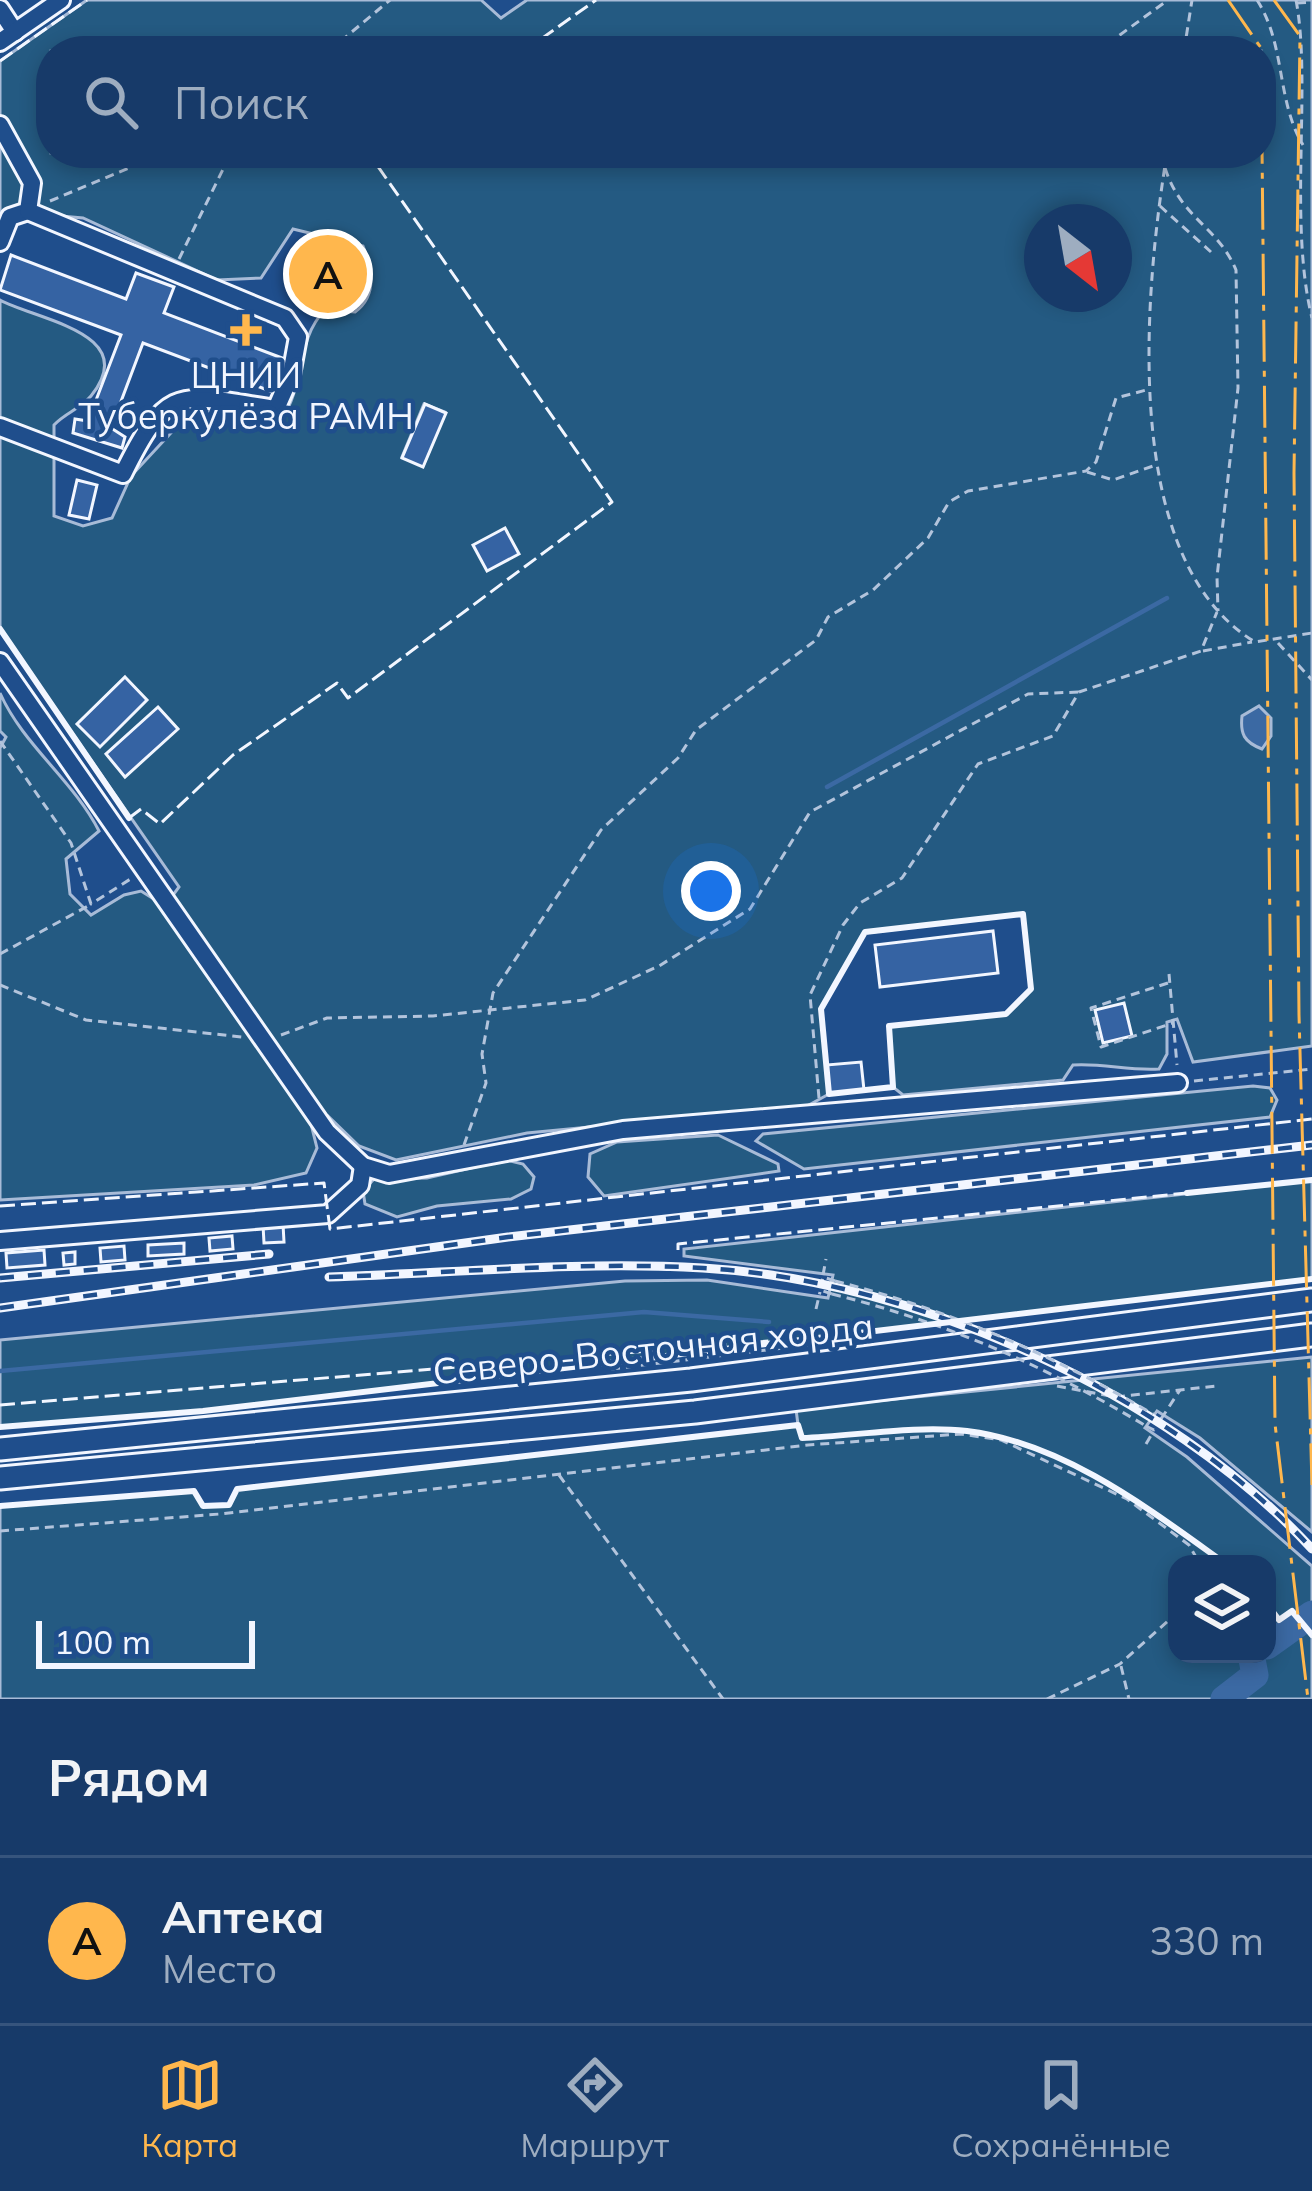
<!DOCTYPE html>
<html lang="ru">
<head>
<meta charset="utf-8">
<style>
  :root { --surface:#173a69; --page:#244571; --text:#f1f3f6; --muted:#9eadc0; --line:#36547d; --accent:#ffb74d }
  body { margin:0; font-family:Mulish,sans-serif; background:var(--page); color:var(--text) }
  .controls { position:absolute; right:36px; bottom:36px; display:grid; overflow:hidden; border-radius:24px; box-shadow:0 6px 18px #0003 }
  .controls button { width:108px; height:108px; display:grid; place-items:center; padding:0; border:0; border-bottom:3px solid var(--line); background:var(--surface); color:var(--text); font:60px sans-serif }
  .compass { position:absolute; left:1024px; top:204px; width:108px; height:108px; border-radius:50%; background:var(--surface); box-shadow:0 6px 18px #0003; rotate:149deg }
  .scale { position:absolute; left:36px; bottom:30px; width:219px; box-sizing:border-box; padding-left:12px; border:6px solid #f2f6ff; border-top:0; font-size:33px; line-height:42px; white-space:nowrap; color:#f2f6ff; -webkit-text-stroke:9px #1f4e8c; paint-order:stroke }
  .you { position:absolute; left:711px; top:891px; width:42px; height:42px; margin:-30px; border:9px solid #fff; border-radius:50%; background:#1a73e8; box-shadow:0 0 0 18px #1a73e833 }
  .badge { display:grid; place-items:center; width:78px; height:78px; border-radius:50%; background:var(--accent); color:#111; font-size:39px; font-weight:700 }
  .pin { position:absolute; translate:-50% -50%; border:6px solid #fff; box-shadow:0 3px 12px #0006 }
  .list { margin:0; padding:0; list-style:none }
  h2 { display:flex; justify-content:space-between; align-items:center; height:156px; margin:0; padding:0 48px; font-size:51px }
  h2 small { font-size:39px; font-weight:400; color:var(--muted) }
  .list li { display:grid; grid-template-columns:78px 1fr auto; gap:36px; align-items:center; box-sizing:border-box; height:168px; padding:0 48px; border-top:3px solid var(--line) }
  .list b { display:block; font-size:45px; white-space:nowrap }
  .list p { margin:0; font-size:39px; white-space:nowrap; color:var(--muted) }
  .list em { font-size:39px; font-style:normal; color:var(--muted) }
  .icon { flex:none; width:66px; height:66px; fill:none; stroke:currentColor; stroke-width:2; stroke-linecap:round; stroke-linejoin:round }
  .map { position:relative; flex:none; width:1312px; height:1699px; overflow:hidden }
  .search { position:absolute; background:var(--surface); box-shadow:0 6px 18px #0003; left:36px; right:36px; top:36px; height:132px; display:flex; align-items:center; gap:30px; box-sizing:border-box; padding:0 42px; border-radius:48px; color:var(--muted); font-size:45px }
  .sheet { height:324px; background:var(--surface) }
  nav { display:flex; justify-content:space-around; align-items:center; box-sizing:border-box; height:168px; border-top:3px solid var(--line); background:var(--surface); font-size:33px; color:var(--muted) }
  nav a { display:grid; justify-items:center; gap:6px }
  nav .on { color:var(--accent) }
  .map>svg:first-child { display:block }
  .green { fill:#245a82; stroke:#a8bbd7; stroke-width:3; fill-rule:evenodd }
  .water { fill:#3b69a3; stroke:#a8bbd7; stroke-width:3 }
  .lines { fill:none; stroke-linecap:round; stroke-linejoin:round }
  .stream { stroke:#3b69a3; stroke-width:4.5 }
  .river { stroke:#3b69a3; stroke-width:27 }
  .building { fill:#3563a3; stroke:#f2f6ff; stroke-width:3 }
  .minor-casing { stroke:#f2f6ff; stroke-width:22 }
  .major-casing { stroke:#f2f6ff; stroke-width:27 }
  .path { stroke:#b3c4dc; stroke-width:3; stroke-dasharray:9 6; stroke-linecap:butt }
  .minor { stroke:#1f4e8c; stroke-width:16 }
  .major { stroke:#1f4e8c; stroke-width:21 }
  .rail-casing { stroke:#f2f6ff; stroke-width:9 }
  .rail { stroke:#1f4e8c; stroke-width:4.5; stroke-dasharray:14; stroke-linecap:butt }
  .path-bridge { stroke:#b3c4dc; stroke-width:3; stroke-dasharray:9 6; stroke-linecap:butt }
  .fence { stroke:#f2f6ff; stroke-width:3; stroke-dasharray:15 6; stroke-linecap:butt }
  .wall { stroke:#f2f6ff; stroke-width:6 }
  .power { stroke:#ffb74d; stroke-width:3; stroke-dasharray:42 9 6 9; stroke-linecap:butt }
  .poi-dot { fill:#ffb74d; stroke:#1f4e8c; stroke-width:4.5 }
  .labels { text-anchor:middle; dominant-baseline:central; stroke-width:9; stroke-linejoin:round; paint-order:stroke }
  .poi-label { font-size:36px; fill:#f2f6ff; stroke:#1f4e8c }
  .street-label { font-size:36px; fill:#f2f6ff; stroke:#1f4e8c }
</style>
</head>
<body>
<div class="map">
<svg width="1312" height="1699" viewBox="0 0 1312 1699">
  <rect width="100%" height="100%" fill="#1f4e8c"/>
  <g class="green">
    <path d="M87,0H481L501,18L527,0H1312V1046L1193,1062L1177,1019L1167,1022V1054L1159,1069C1129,1071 1103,1063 1073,1065L1063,1080L903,1095L893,1087L889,1026L1005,1014L1031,989L1022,914L865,933L821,1009L829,1094L807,1106L527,1133L396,1160L359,1146L328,1116L311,1124L317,1148L306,1173L254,1185L0,1200V748L6,737L0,731V693C23,745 73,780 99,831L66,859L70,894L91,915L124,895L141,891L165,906L179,887L0,629V300C37,320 142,333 91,396C80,409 65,413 54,425V516L83,526L112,518L131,476L182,421L211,411L253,427L281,420C306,385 295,340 325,310L355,312C377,296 373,270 363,246L293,229L261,278L217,280L83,218L39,214L0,223V61ZM51,51H1261V153H51ZM1042,222H1114V294H1042ZM424,404L445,412L423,466L402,457Z"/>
    <polygon points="1253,1086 1270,1088 1277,1100 1270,1117 804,1169 756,1141 763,1134"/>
    <polygon points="718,1135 778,1164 779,1171 604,1196 588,1177 590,1154 617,1142"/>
    <polygon points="506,1160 523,1164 534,1177 531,1189 511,1199 437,1206 397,1217 365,1204 363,1191 374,1179 427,1178"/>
    <polygon points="1312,1180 1312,1279 203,1411 0,1427 0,1340 625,1281 707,1280 828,1298 833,1275 684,1256 684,1249"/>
    <path d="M1312,1357V1532L1200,1438L1157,1411L1145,1428L1187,1457L1312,1566V1699H0V1506L194,1491L203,1506L229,1505L237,1489L798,1425L796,1409ZM1177,1564H1267V1654H1177Z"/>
  </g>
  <path class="water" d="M1259,706L1271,718V736L1262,749C1244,742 1240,734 1242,716Z"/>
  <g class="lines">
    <g class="stream">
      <polyline points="827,787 1167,598"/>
      <polyline points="0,1371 644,1312 769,1322"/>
    </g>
    <g class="river">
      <polyline points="1267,1646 1312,1614"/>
      <polyline points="1224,1699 1255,1675 1251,1654"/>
    </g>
  </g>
  <g class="building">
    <polygon points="310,243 362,263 346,304 294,285"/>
    <polygon points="11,255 126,299 136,273 174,287 164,313 282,358 270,391 143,343 111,428 125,437 122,448 73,433 75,419 88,421 121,335 0,290"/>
    <polygon points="425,404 446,413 423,467 402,458"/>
    <polygon points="77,480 97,485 89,519 69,515"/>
    <polygon points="505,528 519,554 487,571 473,545"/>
    <polygon points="125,677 147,700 100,747 77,724"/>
    <polygon points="158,707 178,729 125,777 106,754"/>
    <polygon points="993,931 998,973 880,987 875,945"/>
    <polygon points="1124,1003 1132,1036 1103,1043 1095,1010"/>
    <polygon points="861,1062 864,1090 829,1094 826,1065"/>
    <polygon points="283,1224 284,1242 264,1243 263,1225"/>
    <polygon points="232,1236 233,1249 210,1251 209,1238"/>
    <polygon points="184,1243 184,1254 148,1256 148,1245"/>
    <polygon points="124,1246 125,1260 101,1262 100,1248"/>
    <polygon points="44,1250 45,1265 7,1268 6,1253"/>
    <polygon points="75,1252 75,1264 64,1265 63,1253"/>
  </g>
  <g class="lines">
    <g class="minor-casing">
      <g id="minor">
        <polyline points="0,9 15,32"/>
        <polyline points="0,42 61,0"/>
        <polyline points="0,125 32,183 28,211 10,217 0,242"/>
        <path d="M0,427L123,474C169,380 181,395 276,409L291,375L298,337L285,318L28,211"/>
        <polyline points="0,662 327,1132 363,1166 389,1174 623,1130 1178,1083"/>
        <polyline points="0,1241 328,1214 360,1185 363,1166"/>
      </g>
    </g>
    <g class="major-casing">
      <g id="major">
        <polyline points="0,1449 691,1380 1312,1300"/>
        <polyline points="0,1478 695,1412 1312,1335"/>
      </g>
    </g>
    <g class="path">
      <path d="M1257,0C1286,45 1276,100 1303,145"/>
      <path d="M1296,0C1312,84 1288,221 1312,318"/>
      <polyline points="1297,3 1312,2"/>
      <polyline points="329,51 390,0"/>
      <polyline points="1048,51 1106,45 1168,0"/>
      <polyline points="1184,51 1192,0"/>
      <path d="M1167,153C1145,287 1118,559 1255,642L1312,633"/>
      <path d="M1165,168C1182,220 1217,225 1236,270L1238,388L1217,577L1218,611"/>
      <polyline points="50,201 165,153"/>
      <polyline points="1160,206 1211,252"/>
      <polyline points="179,259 231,153"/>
      <polyline points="1087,472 1113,480 1156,465"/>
      <polyline points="1278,643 1312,680"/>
      <polyline points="1203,651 1252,642"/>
      <polyline points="0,741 71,843 91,904 132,878"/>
      <polyline points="0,954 88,906"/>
      <polyline points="1169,974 1177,1065"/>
      <polyline points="1168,983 1091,1008 1101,1047 1173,1023"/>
      <polyline points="0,985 86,1020 242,1037"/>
      <polyline points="281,1035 327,1018 433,1016 585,1000 659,966 750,909 810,812 1028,694 1079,692"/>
      <polyline points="1194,1081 1312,1069"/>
      <polyline points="819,1098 810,995 843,925 860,903 902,878 978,764 1053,736 1079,692 1201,651 1217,612"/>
      <polyline points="464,1145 486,1083 482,1054 493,993 601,830 678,758 696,730 816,640 828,617 873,590 928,538 949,502 968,491 1086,471 1096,462 1116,398 1150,389"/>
      <polyline points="823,1275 826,1259"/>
      <polyline points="832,1294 820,1290 823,1277 835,1281"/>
      <polyline points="816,1309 820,1292"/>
      <polyline points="611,1369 857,1339"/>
      <polyline points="1057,1386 1115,1397 1216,1386"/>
      <polyline points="1161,1419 1180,1390"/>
      <polyline points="1146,1426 1154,1430 1161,1419 1153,1414"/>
      <polyline points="1146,1444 1153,1432"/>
      <polyline points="559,1475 723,1699"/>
      <polyline points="0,1531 220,1514 808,1445 961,1434 1001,1440 1127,1499 1189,1545 1200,1564"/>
      <polyline points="1121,1666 1129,1699"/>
      <polyline points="1047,1699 1120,1664 1177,1613"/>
    </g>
    <use href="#minor" class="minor"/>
    <use href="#major" class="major"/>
    <g class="rail-casing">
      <g id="rail">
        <path d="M329,1277C454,1273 578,1261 703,1268C915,1280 1168,1392 1312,1549"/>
        <polyline points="0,1278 269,1254"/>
        <polyline points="0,1308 508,1237 1312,1145"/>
      </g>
    </g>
    <use href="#rail" class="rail"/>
    <g class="path-bridge">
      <path d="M835,1281C950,1310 1051,1354 1153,1414"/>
      <path d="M832,1294C945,1322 1046,1366 1146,1426"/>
    </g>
    <g class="fence">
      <polyline points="524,51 596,0"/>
      <polyline points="0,61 87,0"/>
      <polyline points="129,818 141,809 160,824 233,755 337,683 348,698 612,502 372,158 380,153"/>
      <polyline points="0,1206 324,1183 330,1229 1312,1119"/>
      <polyline points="678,1250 678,1244 1187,1193"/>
      <polyline points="0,1405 781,1340"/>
    </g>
    <g class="wall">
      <polyline points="0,629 129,818"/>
      <polygon points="1023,914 1031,989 1006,1014 889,1026 893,1087 829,1094 821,1009 865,932"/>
      <polyline points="1187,1193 1312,1180"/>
      <polyline points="0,1427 203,1411 1312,1279"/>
      <path d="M0,1506L194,1491L203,1506L229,1505L237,1489L798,1425L802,1438C855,1436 915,1425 967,1431C1064,1443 1149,1509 1226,1564"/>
      <polyline points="1267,1604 1279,1620 1292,1611 1312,1635"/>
    </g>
    <g class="power">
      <polyline points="1228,0 1261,48 1275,1424 1308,1699"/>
      <polyline points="1274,0 1300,36 1294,473 1299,1015 1312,1485"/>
    </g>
  </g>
  <path class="poi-dot" d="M240 312h12v12h12v12h-12v12h-12v-12h-12v-12h12z"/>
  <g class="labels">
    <g class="poi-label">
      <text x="246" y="374">ЦНИИ<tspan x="246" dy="41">Туберкулёза РАМН</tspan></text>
    </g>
    <g class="street-label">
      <text transform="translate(653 1348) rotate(-6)">Северо-Восточная хорда</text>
    </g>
  </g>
</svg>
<div class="controls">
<button><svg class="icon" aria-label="layers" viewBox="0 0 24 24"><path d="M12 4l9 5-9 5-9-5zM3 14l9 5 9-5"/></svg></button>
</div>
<svg class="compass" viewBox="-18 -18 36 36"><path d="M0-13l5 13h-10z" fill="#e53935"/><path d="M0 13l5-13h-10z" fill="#9eadc0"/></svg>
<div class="scale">100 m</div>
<div class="you"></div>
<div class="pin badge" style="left:328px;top:274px">A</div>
<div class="search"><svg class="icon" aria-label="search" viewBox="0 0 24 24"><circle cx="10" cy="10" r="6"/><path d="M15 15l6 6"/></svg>Поиск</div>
</div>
<section class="sheet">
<h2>Рядом<small></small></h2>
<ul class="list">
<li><span class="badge">A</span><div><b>Аптека</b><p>Место</p></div><em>330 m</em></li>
</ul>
</section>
<nav>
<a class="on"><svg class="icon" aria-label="map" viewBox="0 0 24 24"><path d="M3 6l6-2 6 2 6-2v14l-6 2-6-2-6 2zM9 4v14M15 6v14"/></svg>Карта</a>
<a><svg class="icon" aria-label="directions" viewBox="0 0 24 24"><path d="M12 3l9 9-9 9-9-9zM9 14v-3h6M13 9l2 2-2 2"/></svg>Маршрут</a>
<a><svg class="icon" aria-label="saved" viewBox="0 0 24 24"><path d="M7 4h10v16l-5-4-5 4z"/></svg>Сохранённые</a>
</nav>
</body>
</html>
